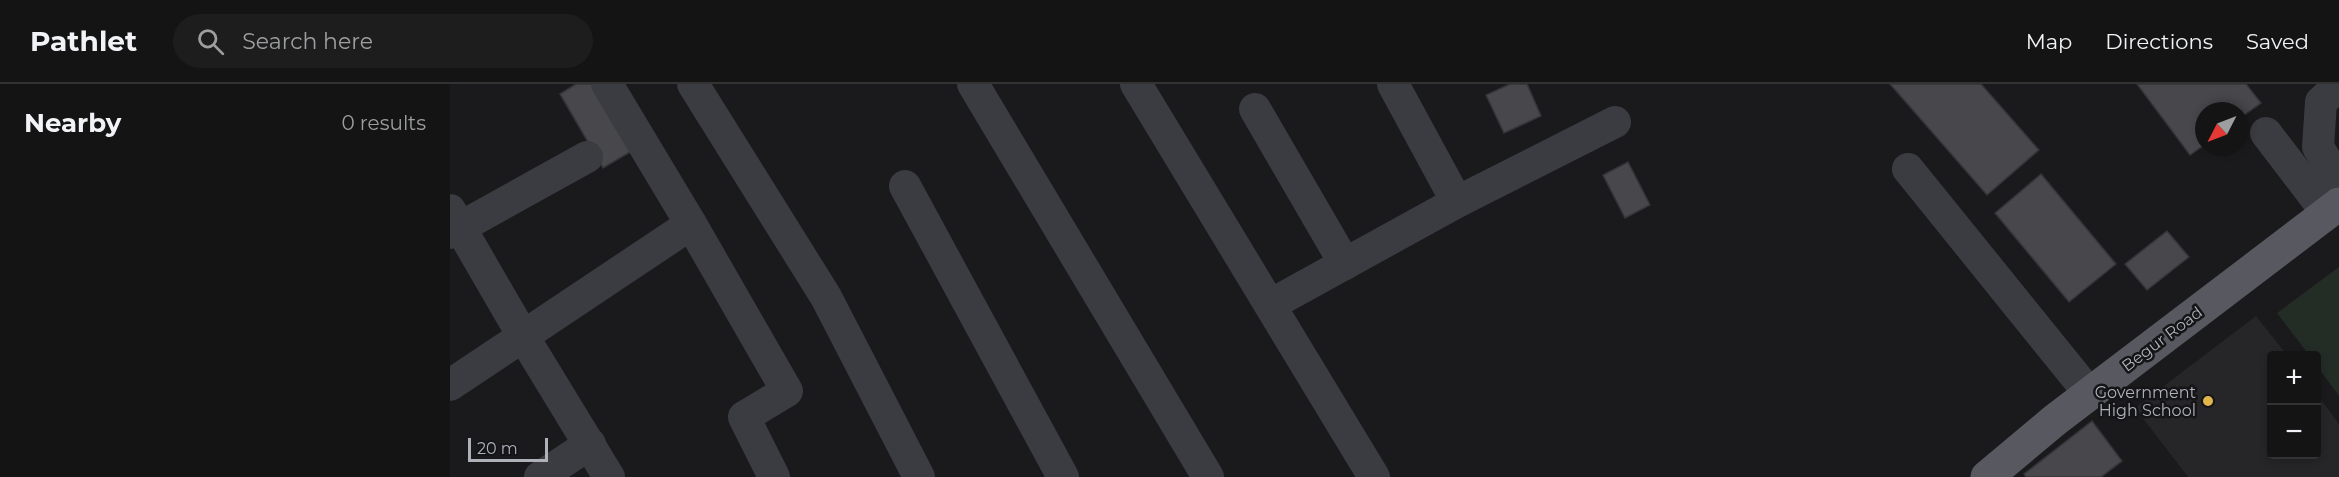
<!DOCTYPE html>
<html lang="en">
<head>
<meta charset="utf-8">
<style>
  :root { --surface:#141415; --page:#1d1d1e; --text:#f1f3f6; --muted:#9d9ea0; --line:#333334 }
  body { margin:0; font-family:Montserrat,sans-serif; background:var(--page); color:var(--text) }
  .controls { position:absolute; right:18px; bottom:18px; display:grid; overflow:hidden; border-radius:6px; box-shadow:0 3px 9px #0003 }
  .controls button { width:54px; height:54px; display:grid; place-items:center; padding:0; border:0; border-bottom:2px solid var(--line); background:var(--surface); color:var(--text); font:30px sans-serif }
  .compass { position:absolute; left:1745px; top:18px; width:54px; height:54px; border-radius:50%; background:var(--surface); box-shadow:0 3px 9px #0003; rotate:228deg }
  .scale { position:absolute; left:18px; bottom:15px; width:80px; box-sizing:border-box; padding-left:6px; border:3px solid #aeb1ba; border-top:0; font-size:16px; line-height:21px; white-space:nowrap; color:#aeb1ba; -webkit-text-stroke:4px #151517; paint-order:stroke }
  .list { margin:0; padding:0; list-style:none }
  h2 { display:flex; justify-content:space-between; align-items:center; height:78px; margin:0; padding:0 24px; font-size:26px }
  h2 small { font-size:20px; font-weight:400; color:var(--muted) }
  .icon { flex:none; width:33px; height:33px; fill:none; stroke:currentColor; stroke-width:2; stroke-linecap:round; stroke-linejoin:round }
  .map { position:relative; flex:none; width:1889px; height:393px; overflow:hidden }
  header { display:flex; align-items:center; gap:36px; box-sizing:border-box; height:84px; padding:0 30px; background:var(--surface); border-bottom:2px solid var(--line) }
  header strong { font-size:28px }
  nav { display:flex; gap:33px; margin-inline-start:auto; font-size:21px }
  .search { width:420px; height:54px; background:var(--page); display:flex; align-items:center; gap:15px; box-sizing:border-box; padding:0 21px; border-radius:33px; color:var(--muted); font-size:22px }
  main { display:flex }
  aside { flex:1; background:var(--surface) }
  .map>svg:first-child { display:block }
  .built { fill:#262629 }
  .green { fill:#242c26 }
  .building { fill:#47474c; stroke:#353438; stroke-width:1.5 }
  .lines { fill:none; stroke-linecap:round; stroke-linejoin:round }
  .minor { stroke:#3b3c41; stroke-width:32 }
  .major { stroke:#585960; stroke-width:33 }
  .poi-dot { fill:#e3b64c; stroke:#151517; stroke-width:2 }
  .labels { text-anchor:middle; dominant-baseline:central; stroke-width:5; stroke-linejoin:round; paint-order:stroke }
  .street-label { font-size:16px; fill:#aeb1ba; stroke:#151517 }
  .poi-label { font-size:16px; fill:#aeb1ba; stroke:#151517; text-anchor:end }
</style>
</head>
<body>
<header>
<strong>Pathlet</strong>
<div class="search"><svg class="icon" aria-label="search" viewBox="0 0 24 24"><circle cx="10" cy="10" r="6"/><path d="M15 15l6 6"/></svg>Search here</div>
<nav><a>Map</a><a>Directions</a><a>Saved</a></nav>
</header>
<main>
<aside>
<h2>Nearby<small>0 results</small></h2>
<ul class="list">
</ul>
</aside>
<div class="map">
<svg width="1889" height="393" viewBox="0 0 1889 393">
  <rect width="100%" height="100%" fill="#1a1a1c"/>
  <polygon class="built" points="1806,232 1837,271 1822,272 1822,370 1866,370 1867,310 1889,340 1889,393 1738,393 1685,324"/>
  <polygon class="green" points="1889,183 1889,312 1867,282 1866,272 1859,271 1827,229"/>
  <g class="building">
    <polygon points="126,0 150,0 187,64 153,84 110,10"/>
    <polygon points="1060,0 1077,0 1091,32 1054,49 1036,11"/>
    <polygon points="1440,0 1531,0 1589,66 1537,111"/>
    <polygon points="1687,0 1796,0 1811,19 1790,34 1790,27 1754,27 1754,61 1740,71"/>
    <polygon points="1178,78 1200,121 1175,134 1153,91"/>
    <polygon points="1591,90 1666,180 1619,218 1545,129"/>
    <polygon points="1717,147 1739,173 1697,206 1675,180"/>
    <polygon points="1642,337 1672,377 1651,393 1576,393 1574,390"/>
  </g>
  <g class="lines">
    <g class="minor">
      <polyline points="157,0 241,140 337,307 294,333 324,393"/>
      <polyline points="243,0 376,213 469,393"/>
      <polyline points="523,0 758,393"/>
      <polyline points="686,0 924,393"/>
      <polyline points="943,0 1007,118"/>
      <polyline points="1889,1 1871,18 1868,63 1889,98"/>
      <polyline points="805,25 895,180"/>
      <polyline points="1816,49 1877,129"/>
      <polyline points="1458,85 1639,309"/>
      <polyline points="455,102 613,393"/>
      <polyline points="0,126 73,252 159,393"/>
      <polyline points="0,149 137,73"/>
      <polyline points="820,221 1007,118 1165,38"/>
      <polyline points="0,301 241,140"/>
      <polyline points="90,393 140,360"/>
    </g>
    <polyline class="major" points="1537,393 1605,336 1889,120"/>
  </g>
  <circle class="poi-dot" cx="1758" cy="317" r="6"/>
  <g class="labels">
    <g class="street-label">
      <text transform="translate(1712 255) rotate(-37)">Begur Road</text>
    </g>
    <g class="poi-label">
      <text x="1746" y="308">Government<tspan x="1746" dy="18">High School</tspan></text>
    </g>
  </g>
</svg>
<div class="controls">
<button>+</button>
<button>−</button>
</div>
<svg class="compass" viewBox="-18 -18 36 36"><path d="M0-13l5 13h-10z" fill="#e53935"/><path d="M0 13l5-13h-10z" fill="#9d9ea0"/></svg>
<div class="scale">20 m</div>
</div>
</main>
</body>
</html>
